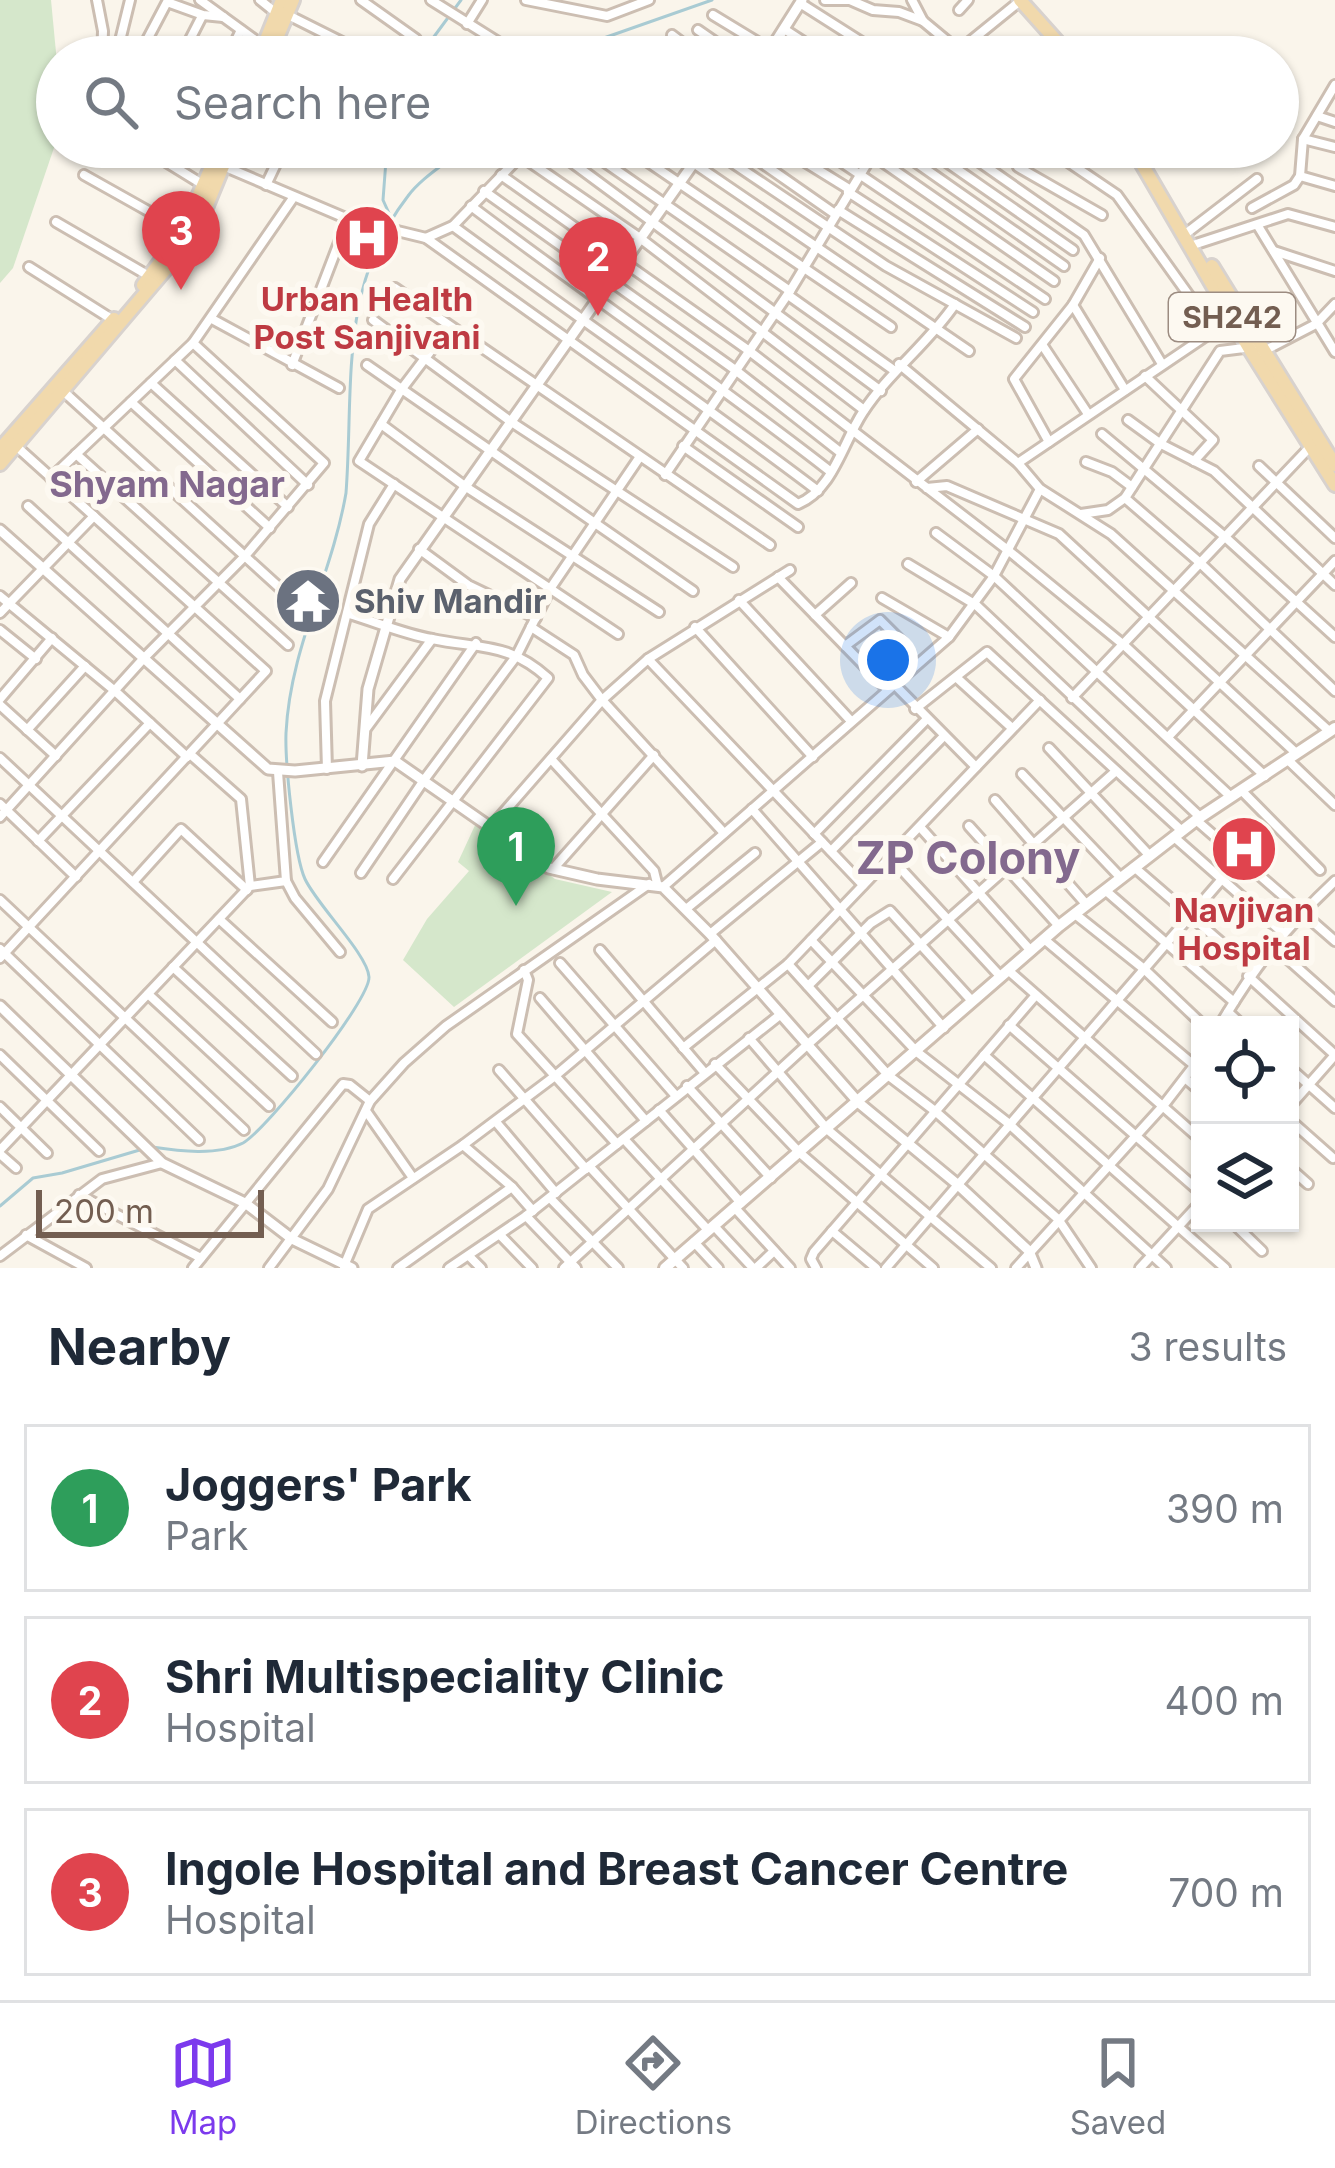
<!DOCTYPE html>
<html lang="en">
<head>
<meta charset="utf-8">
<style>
  :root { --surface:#fff; --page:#f2f2f3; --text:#1f2937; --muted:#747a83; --line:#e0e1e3; --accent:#7c3aed }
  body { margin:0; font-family:Inter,sans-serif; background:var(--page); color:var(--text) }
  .controls { position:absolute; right:36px; bottom:36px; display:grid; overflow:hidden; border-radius:0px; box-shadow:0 3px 9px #0004 }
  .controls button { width:108px; height:108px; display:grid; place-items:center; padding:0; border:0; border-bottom:3px solid var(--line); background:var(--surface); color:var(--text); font:60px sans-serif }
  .scale { position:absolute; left:36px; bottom:30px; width:228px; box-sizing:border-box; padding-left:12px; border:6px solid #735e51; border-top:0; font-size:33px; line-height:42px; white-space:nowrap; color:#735e51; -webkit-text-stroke:9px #fdf9f1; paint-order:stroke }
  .you { position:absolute; left:888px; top:660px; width:42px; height:42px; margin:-30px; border:9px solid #fff; border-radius:50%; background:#1a73e8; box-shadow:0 0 0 18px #1a73e833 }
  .badge { display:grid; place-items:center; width:78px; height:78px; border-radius:50%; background:var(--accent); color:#fff; font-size:39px; font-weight:700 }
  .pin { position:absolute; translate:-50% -99px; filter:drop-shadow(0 3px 6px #0008) }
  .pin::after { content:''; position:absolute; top:63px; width:42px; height:36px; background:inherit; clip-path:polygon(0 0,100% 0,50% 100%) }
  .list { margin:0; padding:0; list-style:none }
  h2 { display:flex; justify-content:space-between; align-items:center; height:156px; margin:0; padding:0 48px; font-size:51px }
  h2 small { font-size:39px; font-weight:400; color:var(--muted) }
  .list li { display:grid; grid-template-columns:78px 1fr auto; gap:36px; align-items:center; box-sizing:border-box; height:168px; margin:0 24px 24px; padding:0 24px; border:3px solid var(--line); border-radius:0px }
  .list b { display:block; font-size:45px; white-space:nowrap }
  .list p { margin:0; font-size:39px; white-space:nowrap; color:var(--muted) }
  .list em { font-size:39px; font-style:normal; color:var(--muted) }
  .icon { flex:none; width:66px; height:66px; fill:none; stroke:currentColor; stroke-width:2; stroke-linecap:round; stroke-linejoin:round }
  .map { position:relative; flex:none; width:1335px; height:1268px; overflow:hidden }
  .search { position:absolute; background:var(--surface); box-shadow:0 3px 9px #0004; left:36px; right:36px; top:36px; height:132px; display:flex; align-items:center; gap:30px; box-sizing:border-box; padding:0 42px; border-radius:66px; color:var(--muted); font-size:45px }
  .sheet { height:732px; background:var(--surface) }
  nav { display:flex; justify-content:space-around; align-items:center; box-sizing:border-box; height:168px; border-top:3px solid var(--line); background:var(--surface); font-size:33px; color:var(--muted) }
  nav a { display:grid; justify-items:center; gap:6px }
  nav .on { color:var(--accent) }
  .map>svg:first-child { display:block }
  .green { fill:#d5e7cb }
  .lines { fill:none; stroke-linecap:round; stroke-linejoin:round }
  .stream { stroke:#a9cbd3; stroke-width:3 }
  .minor-casing { stroke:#ccbeb2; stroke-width:14 }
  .tertiary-casing { stroke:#ccbeb2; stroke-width:15 }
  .secondary-casing { stroke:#cebeb0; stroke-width:16 }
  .primary-casing { stroke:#d8d2ce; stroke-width:18 }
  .minor { stroke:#fff; stroke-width:8 }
  .tertiary { stroke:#fff; stroke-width:9 }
  .secondary { stroke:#fff; stroke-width:10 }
  .primary { stroke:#f1d9ac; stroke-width:12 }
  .labels { text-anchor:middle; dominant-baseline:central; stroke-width:12; stroke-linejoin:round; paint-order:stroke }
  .shield { fill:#fdf9f1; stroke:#9c8c81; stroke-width:3 }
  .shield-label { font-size:30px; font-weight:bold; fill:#735e51 }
  .health-label { font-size:33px; font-weight:bold; fill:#be3a42; stroke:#fdf9f1 }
  .worship-label { font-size:33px; font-weight:bold; fill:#5b616d; stroke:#fdf9f1; text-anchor:start }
  .neighbourhood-label { font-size:36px; font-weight:bold; fill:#83698e; stroke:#fdf9f1 }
  .district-label { font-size:45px; font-weight:bold; fill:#83698e; stroke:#fdf9f1 }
</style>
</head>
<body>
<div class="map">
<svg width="1335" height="1268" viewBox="0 0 1335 1268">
  <rect width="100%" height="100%" fill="#faf5eb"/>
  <g class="green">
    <polygon points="0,0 51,0 57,63 57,139 13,268 0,283"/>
    <polygon points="477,821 555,879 612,892 454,1007 403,960 427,919 469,871 458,862"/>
  </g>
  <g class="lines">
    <g class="stream">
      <polyline points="419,57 461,0"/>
      <polyline points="577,57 601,39 712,0"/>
      <polyline points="387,147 383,200 392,220"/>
      <path d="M152,1147C178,1151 218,1156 243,1143C266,1130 370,1001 369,977C368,955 317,905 305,879C294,855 285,761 286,733C290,648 332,575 346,493C354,387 338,286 408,196C422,177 447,163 465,147"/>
      <polyline points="0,1206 33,1178 62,1173 143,1149"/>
    </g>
    <g class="minor-casing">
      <g id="minor">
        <polyline points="97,0 103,31 102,57"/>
        <polyline points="200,0 262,45"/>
        <polyline points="260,0 275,12"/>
        <polyline points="361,0 416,39"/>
        <polyline points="431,0 522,57"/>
        <polyline points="526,0 607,16 649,0"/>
        <polyline points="825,0 850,0 873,10 899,12 923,21"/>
        <polyline points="912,0 923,21 958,50"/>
        <polyline points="800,3 885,57"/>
        <polyline points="959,10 968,0"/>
        <polyline points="288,15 352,47 348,57"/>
        <polyline points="713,15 782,57"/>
        <polyline points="467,24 482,0"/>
        <polyline points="784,29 827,57"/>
        <polyline points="698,30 737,57"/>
        <polyline points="672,35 701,57"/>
        <polyline points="960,48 970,57"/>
        <polyline points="116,57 130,0"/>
        <polyline points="138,57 167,2 203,15 223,17"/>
        <polyline points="181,57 202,16"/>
        <polyline points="228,57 241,30"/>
        <polyline points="625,57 645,47 659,57"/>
        <polyline points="951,57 1020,1"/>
        <polyline points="1317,116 1335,122"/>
        <polyline points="1303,139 1335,147"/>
        <polyline points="142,147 202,184"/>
        <polyline points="551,147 881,391"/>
        <polyline points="583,147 790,291"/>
        <polyline points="626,147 891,327"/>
        <polyline points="670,147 969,351"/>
        <polyline points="709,147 886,266 1016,338"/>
        <polyline points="739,147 835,214"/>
        <polyline points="781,147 849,189"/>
        <polyline points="819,147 1045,299"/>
        <polyline points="861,147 1054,281"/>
        <polyline points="894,147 1064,266"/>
        <polyline points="925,147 1073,250"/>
        <polyline points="958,147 1084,235 1162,364"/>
        <polyline points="986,147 999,156"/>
        <polyline points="1029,147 1018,167 1102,215"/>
        <polyline points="1046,147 1117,195 1213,329"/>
        <polyline points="1093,147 1098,154"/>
        <polyline points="80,155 84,147"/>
        <polyline points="521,156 640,238 864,410"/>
        <path d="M221,165L348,219L426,238L798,504C833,490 843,442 863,412C889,372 928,344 955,304"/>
        <polyline points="84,175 182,230"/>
        <polyline points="501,175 748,350 1009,551 1125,646 1265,776"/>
        <polyline points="1300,176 1335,186"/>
        <polyline points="266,185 284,147"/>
        <polyline points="484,191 734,369 840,452"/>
        <polyline points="848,192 1033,312"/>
        <path d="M471,206C590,296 713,380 831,472"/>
        <polyline points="1252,208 1294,185 1300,176 1303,139 1335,85"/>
        <polyline points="838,210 1025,327"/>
        <polyline points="56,222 149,276"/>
        <path d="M453,226C574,315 698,400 818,491"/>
        <polyline points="1258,226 1335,352"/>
        <polyline points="1184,235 1257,179"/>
        <polyline points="426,238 453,226 529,147"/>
        <polyline points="1190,246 1288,214 1335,227"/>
        <polyline points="1274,251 1335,271"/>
        <polyline points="29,267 113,320"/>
        <polyline points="395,288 770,545"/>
        <polyline points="788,295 895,371"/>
        <polyline points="1073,305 1125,390"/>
        <polyline points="212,319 339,388"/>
        <polyline points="373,320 510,421 733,567"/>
        <polyline points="448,328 401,390 359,461 618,634"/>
        <polyline points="1043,346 1088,414"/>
        <polyline points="1262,352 1316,324 1335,304"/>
        <polyline points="175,360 308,485"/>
        <polyline points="899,364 1018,463 1040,489 1111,534 1329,731"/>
        <polyline points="292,365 348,219"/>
        <polyline points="367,365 693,591"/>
        <polyline points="1145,376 1213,440 1194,461"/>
        <polyline points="151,383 288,507"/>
        <polyline points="63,391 303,609"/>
        <polyline points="131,402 270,528"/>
        <polyline points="1128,420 1161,444 1214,471 1335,585"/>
        <polyline points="381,424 466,487 659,612"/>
        <polyline points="1102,434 1224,536 1335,637"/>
        <polyline points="1049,442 1014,379 1073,305 1100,258"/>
        <polyline points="683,446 798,527"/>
        <polyline points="76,454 288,645"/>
        <polyline points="1086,462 1112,472 1132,487"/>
        <polyline points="1018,463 1234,317"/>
        <polyline points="1259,466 1335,538"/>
        <polyline points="665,475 790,291 877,147"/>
        <polyline points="51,478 193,343 293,198"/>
        <polyline points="916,482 978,429"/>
        <polyline points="927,488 947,486 1059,534 1296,753"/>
        <polyline points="1125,498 1198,561 1335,691"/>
        <polyline points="28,506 240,699"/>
        <polyline points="1081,514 1108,510 1125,498 1220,351 1252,347"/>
        <polyline points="936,533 994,576 1230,796"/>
        <polyline points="419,549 468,585 536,618"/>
        <polyline points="908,564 976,605 1200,817"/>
        <polyline points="778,577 887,689"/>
        <polyline points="0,596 115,691 187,757"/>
        <polyline points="739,600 851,721"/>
        <polyline points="0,613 94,516"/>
        <path d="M349,614C376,622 404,634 432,639C480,649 508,642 548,678L393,879"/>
        <polyline points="815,615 851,583"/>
        <polyline points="531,627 574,655 583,675 602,700 724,833"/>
        <polyline points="695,627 813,757"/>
        <polyline points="0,630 36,659"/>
        <polyline points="949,637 994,576 1040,489"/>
        <polyline points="845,646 880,620 905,645"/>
        <polyline points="648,659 863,885"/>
        <polyline points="957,678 1012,728"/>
        <polyline points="893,683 976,767"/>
        <polyline points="1072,698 1310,447"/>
        <polyline points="0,699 52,638"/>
        <polyline points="0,705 56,756"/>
        <polyline points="915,709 987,652 1182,831"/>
        <polyline points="367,727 432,639"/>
        <polyline points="27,730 85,666"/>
        <polyline points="1168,737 1335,561"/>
        <polyline points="1049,748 1150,856"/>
        <polyline points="190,754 241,799 250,886"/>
        <polyline points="0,758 316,1054"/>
        <polyline points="551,759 654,871 657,883"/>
        <polyline points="1288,760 1335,805"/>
        <polyline points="327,769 325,701 369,524 394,484"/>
        <polyline points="1022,774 1120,877"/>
        <polyline points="1241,790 1320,870"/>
        <polyline points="995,800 1086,904"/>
        <polyline points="0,804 76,877"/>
        <polyline points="752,809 944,1028"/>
        <polyline points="0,817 144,658 245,556 324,463 193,343"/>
        <polyline points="1196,820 1335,941"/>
        <polyline points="969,826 1059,926"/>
        <polyline points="491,827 602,700 648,659 790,570"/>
        <polyline points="920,827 1031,951"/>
        <polyline points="814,834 926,720"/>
        <polyline points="1174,837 1282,932"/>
        <polyline points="38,841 150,723"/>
        <polyline points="831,851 944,736"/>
        <polyline points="890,857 1000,976"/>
        <polyline points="323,862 476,643"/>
        <polyline points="1134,867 1253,970"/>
        <polyline points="553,869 654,755"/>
        <polyline points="361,873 424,780 517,655 550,589 639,458"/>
        <polyline points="286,881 295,898 340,952"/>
        <polyline points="133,882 181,829 247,890"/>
        <polyline points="663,887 949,637 882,598"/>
        <polyline points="1105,890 1234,1002"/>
        <polyline points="0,900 244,1130"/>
        <polyline points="686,909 755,853"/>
        <polyline points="1075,914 1144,969 1203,1025"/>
        <polyline points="219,919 332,1022"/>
        <polyline points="710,934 822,842"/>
        <polyline points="1044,939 1195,1066"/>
        <polyline points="811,940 917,1052 1008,1123 1166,1268"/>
        <polyline points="1272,945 1335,1001"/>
        <polyline points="0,949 199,1140"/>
        <polyline points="600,950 704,1072"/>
        <polyline points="0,958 266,671 16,446"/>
        <polyline points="560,963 676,1096"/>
        <polyline points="788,964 889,1076 935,1111 1058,1219 1091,1268"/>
        <polyline points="173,967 292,1076"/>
        <polyline points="524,970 528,980 517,1034 617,1144"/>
        <polyline points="1009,971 1200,1139"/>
        <polyline points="1248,976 1335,1055"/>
        <polyline points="808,986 871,923 890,911 972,1001"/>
        <polyline points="148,994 269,1106"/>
        <polyline points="540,998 646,1121"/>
        <polyline points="1228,1012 1242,1025"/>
        <polyline points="1009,1025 1200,1192"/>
        <path d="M1220,1025C1254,967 1286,927 1335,881"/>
        <polyline points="749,1038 828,1130 991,1268"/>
        <polyline points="683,1048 788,964 1040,700"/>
        <polyline points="0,1055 99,1151"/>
        <polyline points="984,1055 1225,1268"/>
        <polyline points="715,1064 800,1153 933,1268"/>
        <polyline points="1290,1068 1335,1108"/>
        <polyline points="499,1070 586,1169"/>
        <polyline points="1185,1078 1200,1091"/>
        <polyline points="687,1086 771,1178"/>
        <polyline points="1290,1106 1335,1055"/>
        <polyline points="0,1107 47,1153"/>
        <polyline points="659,1110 741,1203"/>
        <polyline points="366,1111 413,1178"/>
        <polyline points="1290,1120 1333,1158"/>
        <polyline points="496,1122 556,1193"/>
        <polyline points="624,1139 708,1230"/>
        <polyline points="463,1145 512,1187 533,1211"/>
        <polyline points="0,1150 250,886 286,881 278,772"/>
        <polyline points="0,1154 16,1168"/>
        <polyline points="589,1166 683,1268"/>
        <polyline points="1290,1168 1308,1184"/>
        <polyline points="79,1195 201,1258"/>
        <polyline points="550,1198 618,1268"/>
        <polyline points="735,1208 790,1268"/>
        <polyline points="526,1216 576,1268"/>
        <polyline points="1233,1223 1262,1251"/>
        <polyline points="714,1226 753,1268"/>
        <polyline points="832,1231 876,1268"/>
        <polyline points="26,1235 86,1268"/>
        <polyline points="500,1235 532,1268"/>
        <polyline points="694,1242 718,1268"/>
        <polyline points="0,1256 102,1179 162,1163"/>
        <polyline points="469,1256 481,1268"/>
        <polyline points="344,1266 368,1209 463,1145 555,1076 716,940"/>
        <polyline points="193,1268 343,1084 350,1085 370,1101"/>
        <polyline points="269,1268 328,1189 370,1101 404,1063 446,1026 649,884"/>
        <polyline points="398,1268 512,1187"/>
        <polyline points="449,1268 526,1216 781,1014"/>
        <polyline points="564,1268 807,1045 1116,771"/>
        <polyline points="756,1268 774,1251"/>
        <polyline points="816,1268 811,1259 814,1252 1036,995"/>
        <polyline points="886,1268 1222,879"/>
        <polyline points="1016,1268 1163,1106 1200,1058"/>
        <polyline points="1140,1268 1200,1203"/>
      </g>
    </g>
    <g class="tertiary-casing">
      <g id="tertiary">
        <polyline points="766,57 802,0"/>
        <polyline points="0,530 268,769 295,771 395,761 549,868 597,879 663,887 710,934 859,1103 957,1184 1029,1251 1036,1268"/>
        <polyline points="362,766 368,689 400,579 705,147"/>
        <polyline points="0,1006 162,1163 245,1203 292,1239 352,1268"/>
      </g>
    </g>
    <g class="secondary-casing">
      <polyline id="secondary" points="665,1268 1059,926 1196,820 1335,728"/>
    </g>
    <g class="primary-casing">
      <g id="primary">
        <polyline points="1020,0 1071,57"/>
        <polyline points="259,57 282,0"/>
        <polyline points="269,57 293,0"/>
        <polyline points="1132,147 1249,348 1335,485"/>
        <polyline points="1212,266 1335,465"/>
        <polyline points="143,285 183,231 220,147"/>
        <polyline points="0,449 114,319"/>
        <polyline points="0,464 176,257 205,210 231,147"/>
      </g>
    </g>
    <use href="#minor" class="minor"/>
    <use href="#tertiary" class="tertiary"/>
    <use href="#secondary" class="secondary"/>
    <use href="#primary" class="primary"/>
  </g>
  <defs>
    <g id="hospital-disc" transform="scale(3.45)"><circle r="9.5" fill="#e0444e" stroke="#fdf9f1"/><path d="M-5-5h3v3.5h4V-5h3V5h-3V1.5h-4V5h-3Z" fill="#fff"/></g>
    <g id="temple-disc" transform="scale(3.45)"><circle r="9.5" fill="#6b7280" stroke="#fdf9f1"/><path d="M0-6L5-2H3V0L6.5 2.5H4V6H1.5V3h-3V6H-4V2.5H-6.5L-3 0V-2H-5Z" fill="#fff"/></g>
  </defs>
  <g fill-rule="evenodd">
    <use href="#hospital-disc" x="367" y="238"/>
    <use href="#temple-disc" x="308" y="601"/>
    <use href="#hospital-disc" x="1244" y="849"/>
  </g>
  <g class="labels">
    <rect class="shield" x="1169" y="293" width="126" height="48" rx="9"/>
    <g class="shield-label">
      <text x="1232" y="317">SH242</text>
    </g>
    <g class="health-label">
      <text x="367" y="299">Urban Health<tspan x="367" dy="38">Post Sanjivani</tspan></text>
      <text x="1244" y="910">Navjivan<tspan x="1244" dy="38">Hospital</tspan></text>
    </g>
    <g class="worship-label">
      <text x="354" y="601">Shiv Mandir</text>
    </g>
    <g class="neighbourhood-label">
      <text x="167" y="484">Shyam Nagar</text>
    </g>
    <g class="district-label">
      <text x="968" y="857">ZP Colony</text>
    </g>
  </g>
</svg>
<div class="controls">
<button><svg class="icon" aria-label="locate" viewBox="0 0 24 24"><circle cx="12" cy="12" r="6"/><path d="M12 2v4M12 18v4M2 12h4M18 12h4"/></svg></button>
<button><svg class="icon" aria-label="layers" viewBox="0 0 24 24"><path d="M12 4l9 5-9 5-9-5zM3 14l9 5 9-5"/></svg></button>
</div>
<div class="scale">200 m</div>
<div class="you"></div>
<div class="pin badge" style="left:516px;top:906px;background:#2e9e5b">1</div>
<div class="pin badge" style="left:598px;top:316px;background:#e0444e">2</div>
<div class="pin badge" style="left:181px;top:290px;background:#e0444e">3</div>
<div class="search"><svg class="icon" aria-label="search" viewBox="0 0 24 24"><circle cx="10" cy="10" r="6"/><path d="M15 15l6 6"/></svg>Search here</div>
</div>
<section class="sheet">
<h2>Nearby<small>3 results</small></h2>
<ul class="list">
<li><span class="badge" style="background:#2e9e5b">1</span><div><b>Joggers' Park</b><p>Park</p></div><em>390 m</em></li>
<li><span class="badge" style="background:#e0444e">2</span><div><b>Shri Multispeciality Clinic</b><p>Hospital</p></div><em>400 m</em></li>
<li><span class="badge" style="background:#e0444e">3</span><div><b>Ingole Hospital and Breast Cancer Centre</b><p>Hospital</p></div><em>700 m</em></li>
</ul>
</section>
<nav>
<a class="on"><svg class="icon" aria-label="map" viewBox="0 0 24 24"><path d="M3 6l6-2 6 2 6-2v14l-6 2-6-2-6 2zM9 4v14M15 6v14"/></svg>Map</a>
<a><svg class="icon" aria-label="directions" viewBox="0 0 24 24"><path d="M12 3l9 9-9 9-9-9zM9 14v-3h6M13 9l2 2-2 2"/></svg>Directions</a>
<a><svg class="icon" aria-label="saved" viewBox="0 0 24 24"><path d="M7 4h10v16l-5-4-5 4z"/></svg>Saved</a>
</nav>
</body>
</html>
